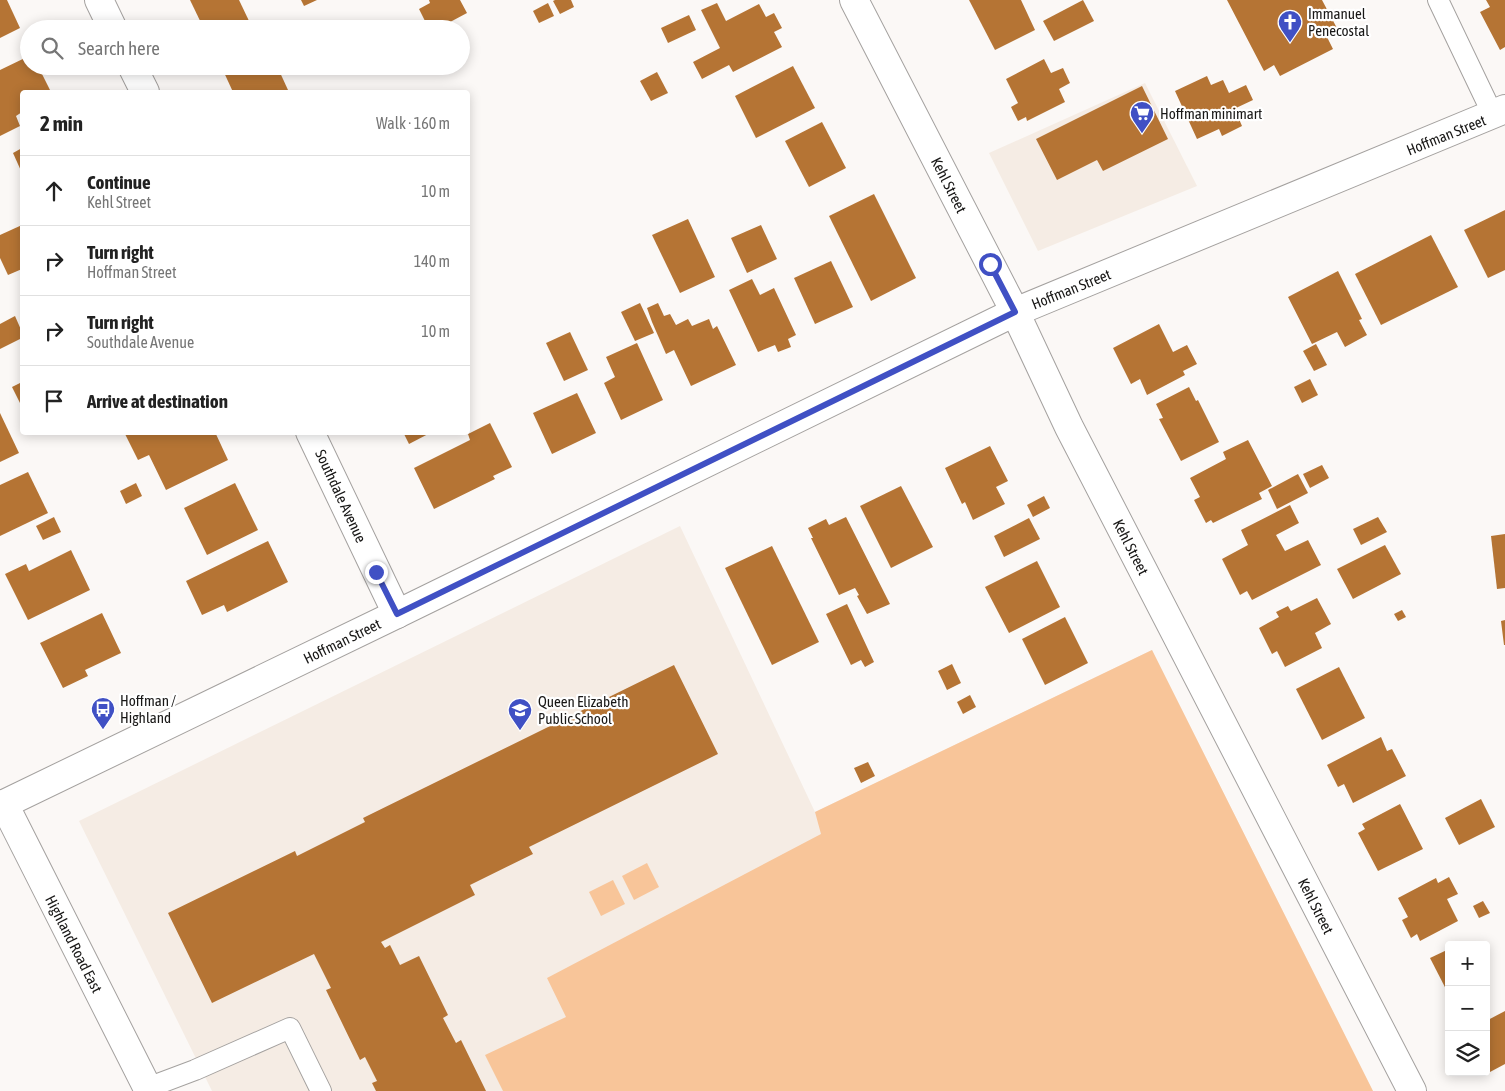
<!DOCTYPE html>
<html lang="en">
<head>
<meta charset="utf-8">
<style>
  :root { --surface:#fff; --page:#f6f6f6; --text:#222; --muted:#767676; --line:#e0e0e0 }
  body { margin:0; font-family:"Asap Condensed",sans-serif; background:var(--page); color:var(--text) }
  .controls { position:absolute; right:15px; bottom:15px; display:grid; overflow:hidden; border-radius:5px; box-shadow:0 2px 12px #0003 }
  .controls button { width:45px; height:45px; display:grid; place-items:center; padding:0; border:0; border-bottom:1px solid var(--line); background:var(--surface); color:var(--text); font:25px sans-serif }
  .stop { position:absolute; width:15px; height:15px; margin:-11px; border:4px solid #4050c4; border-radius:50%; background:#fff }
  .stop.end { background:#4050c4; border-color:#fff; box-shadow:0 1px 5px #0008 }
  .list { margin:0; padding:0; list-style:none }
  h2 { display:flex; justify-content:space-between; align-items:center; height:65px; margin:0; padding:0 20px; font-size:21px }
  h2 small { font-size:16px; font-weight:400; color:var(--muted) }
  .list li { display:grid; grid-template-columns:32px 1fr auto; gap:15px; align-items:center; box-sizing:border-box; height:70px; padding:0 20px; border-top:1px solid var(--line) }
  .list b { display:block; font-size:19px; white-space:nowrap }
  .list p { margin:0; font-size:16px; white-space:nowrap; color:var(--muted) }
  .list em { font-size:16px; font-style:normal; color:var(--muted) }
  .icon { flex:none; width:28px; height:28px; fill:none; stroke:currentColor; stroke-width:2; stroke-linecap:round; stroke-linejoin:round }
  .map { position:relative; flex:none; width:1505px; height:1091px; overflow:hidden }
  .search { position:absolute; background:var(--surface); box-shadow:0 2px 12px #0003; left:20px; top:20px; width:450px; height:55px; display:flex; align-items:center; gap:12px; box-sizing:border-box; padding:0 18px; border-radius:28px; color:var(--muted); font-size:19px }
  .panel { position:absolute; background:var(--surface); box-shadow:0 2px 12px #0003; left:20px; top:90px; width:450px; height:345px; border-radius:5px }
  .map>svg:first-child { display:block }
  .built { fill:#f5ece4 }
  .green { fill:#f8c599 }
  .building { fill:#b57434 }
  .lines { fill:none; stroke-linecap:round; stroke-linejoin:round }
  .service-casing { stroke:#a4a19f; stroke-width:22 }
  .minor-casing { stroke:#a4a19f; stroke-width:30 }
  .tertiary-casing { stroke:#a4a19f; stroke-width:30 }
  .service { stroke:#fff; stroke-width:20 }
  .minor { stroke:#fff; stroke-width:28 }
  .tertiary { stroke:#fff; stroke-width:28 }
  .route { stroke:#4050c4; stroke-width:6 }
  .labels { text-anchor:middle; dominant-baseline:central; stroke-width:4.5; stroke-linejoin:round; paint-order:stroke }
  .poi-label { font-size:15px; fill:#181716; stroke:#fff; text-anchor:start }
  .street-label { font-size:15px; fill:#181716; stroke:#fff }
</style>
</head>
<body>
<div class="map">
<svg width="1505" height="1091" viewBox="0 0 1505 1091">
  <rect width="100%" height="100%" fill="#fbf8f6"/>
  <g class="built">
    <polygon points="1145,83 1197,186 1038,251 989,153"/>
    <polygon points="680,526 815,812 1152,650 1373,1091 212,1091 79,821"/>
  </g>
  <g class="green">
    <polygon points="1152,650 1373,1091 503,1091 485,1055 566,1017 547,978 821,834 815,812"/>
    <polygon points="647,863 659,887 634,900 622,876"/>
    <polygon points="613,880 625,904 601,916 589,892"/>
  </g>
  <g class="building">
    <polygon points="0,0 7,0 20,28 0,38"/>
    <polygon points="190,0 239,0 250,23 237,29 204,29"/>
    <polygon points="301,0 317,0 304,6"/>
    <polygon points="429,0 460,0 467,13 437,29 429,29 419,9 430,3"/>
    <polygon points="555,0 571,0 574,7 560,14 553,1"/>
    <polygon points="969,0 1021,0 1035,30 995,50"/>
    <polygon points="1083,0 1094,21 1054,41 1043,21"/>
    <polygon points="1227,0 1322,0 1339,32 1327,37 1333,49 1280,76 1274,65 1264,71"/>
    <polygon points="1486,0 1505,0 1505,47 1500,50 1480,12 1490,7"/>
    <polygon points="548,3 554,16 539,23 533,11"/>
    <polygon points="717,3 726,21 759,4 766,17 774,13 782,28 774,32 782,47 733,72 729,65 702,79 693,62 720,48 701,10"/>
    <polygon points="689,15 696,30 668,43 661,28"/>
    <polygon points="29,56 29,66 38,66 51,92 22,92 22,112 16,116 20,126 0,136 0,70"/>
    <polygon points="1044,59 1051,73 1063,68 1070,83 1059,89 1065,102 1027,121 1026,117 1018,121 1011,107 1018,103 1006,79"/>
    <polygon points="221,66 277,66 288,90 284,92 233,92"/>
    <polygon points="793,66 815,108 756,138 735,96"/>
    <polygon points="657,72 668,93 651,101 640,81"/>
    <polygon points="1207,76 1211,85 1223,80 1229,93 1246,85 1253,100 1236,108 1241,118 1239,119 1242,126 1222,136 1219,129 1197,139 1175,91"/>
    <polygon points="1142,86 1168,139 1103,171 1097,160 1057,180 1036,139"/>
    <polygon points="822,122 846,168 809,187 785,141"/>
    <polygon points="22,148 22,173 13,153"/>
    <polygon points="874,194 916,278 871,301 829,216"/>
    <polygon points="1505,210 1505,270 1488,278 1464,230"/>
    <polygon points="688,219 715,277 680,293 652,235"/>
    <polygon points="22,225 22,269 8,275 0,258 0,235"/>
    <polygon points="761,225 777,259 747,273 731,238"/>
    <polygon points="1431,235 1458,287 1381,325 1355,274"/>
    <polygon points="831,261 853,307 815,324 794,278"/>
    <polygon points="1338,271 1362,319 1359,320 1367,335 1345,347 1337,332 1312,344 1288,297"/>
    <polygon points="752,279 760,295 774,288 796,335 788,339 791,347 778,352 775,345 758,352 729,290"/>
    <polygon points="640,303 654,333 635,341 621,312"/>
    <polygon points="658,303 664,316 670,314 676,325 688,319 692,326 709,319 713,329 717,326 736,365 691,386 674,350 666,354 652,322 647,308"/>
    <polygon points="15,316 22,332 22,338 0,349 0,324"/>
    <polygon points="1159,324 1173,352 1187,345 1197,364 1183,371 1185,375 1147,395 1140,379 1131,384 1113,348"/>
    <polygon points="570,332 588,370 564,381 546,343"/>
    <polygon points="637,343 663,400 621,420 604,383 615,377 606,357"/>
    <polygon points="1316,344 1327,365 1314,371 1303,351"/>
    <polygon points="1310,379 1318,395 1302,403 1294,387"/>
    <polygon points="22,382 22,407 12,387"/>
    <polygon points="1189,387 1196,401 1198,400 1219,442 1181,461 1159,419 1163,418 1156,404"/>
    <polygon points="577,393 596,433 552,454 533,413"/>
    <polygon points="0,413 19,453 0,462"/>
    <polygon points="490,423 512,467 493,476 495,479 434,509 414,468 470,440 468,434"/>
    <polygon points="129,432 170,432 171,434 175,432 215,432 228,460 166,490 149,455 138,460 125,434"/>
    <polygon points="403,432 432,432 409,444"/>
    <polygon points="1248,440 1272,486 1259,493 1262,499 1213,523 1211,520 1206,523 1194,500 1200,497 1190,478 1226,459 1223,452"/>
    <polygon points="990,446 1008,481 996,487 1005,504 973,520 965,502 962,504 945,468"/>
    <polygon points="1322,465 1329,478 1310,488 1303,474"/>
    <polygon points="28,472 48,513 0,536 0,485"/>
    <polygon points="1298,474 1308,493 1277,509 1268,490"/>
    <polygon points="136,483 142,496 126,504 120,491"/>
    <polygon points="235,483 258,530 207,555 184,508"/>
    <polygon points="901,486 933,547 891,568 860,506"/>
    <polygon points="1044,496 1050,508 1033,517 1027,505"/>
    <polygon points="1290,505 1299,523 1276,535 1285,551 1308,540 1321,565 1252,600 1247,591 1240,595 1222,559 1248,545 1241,530"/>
    <polygon points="54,517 61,532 43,540 36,526"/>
    <polygon points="846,517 890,604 867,614 857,596 859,595 855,588 839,595 811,538 813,538 808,528 826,519 829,525"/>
    <polygon points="1378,517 1387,532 1361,545 1353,529"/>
    <polygon points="1029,518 1040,539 1004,557 994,536"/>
    <polygon points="1505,534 1505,588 1497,589 1491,536"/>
    <polygon points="268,541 288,582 227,612 224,605 202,615 186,581"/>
    <polygon points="1385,545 1401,574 1353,599 1337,569"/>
    <polygon points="772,546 819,642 772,665 725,568"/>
    <polygon points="71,550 90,590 28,620 5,574 26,564 29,571"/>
    <polygon points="1037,561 1060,607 1009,633 985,587"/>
    <polygon points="1317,598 1331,624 1315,633 1322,648 1285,667 1277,651 1272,654 1259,628 1279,617 1276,612 1288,606 1291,611"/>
    <polygon points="847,604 874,662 865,667 861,660 851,665 826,614"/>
    <polygon points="1402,610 1406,617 1398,621 1394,614"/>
    <polygon points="102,613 121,653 85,670 88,676 63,688 40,643"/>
    <polygon points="1065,617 1088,663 1045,685 1022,639"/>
    <polygon points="1505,620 1505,645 1504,645 1501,621"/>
    <polygon points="952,664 961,683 947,690 938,671"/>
    <polygon points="674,665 718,754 529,847 533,854 470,885 475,895 381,942 385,948 390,945 400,965 419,956 448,1015 443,1018 456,1043 461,1040 486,1091 376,1091 372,1083 377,1081 365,1057 360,1060 326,990 331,988 314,954 212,1003 168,913 295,851 297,856 365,822 363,818"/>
    <polygon points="1339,667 1365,718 1322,740 1296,689"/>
    <polygon points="970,695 976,707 963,714 957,702"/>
    <polygon points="1381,737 1387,751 1392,749 1406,776 1353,803 1344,784 1338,787 1327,765"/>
    <polygon points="868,762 875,776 861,783 854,768"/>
    <polygon points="1481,799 1495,827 1459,845 1445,818"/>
    <polygon points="1400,804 1423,849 1378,871 1358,833 1365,829 1362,824"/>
    <polygon points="1449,877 1458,894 1447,899 1458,921 1420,941 1417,934 1411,938 1402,920 1408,917 1398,898 1436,878 1438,883"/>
    <polygon points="1483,901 1490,913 1479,918 1473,906"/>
    <polygon points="1449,949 1449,995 1430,958"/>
    <polygon points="1505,1011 1505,1064 1490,1072 1486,1064 1486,1021"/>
  </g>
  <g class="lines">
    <g class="service-casing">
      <g id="service">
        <polyline points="1438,0 1493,115"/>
        <polyline points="147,1088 195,1070 290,1028 321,1091"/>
      </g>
    </g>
    <g class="minor-casing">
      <g id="minor">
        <polyline points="99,0 113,29"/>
        <polyline points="854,0 1015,312 1069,427 1412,1091"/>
        <polyline points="132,66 145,92"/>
        <polyline points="310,432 397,614"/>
        <polyline points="4,804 149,1091"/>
      </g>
    </g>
    <g class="tertiary-casing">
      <polyline id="tertiary" points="0,806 397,614 1015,312 1505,109"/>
    </g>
    <use href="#service" class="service"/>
    <use href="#minor" class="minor"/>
    <use href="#tertiary" class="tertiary"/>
  </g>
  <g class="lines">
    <polyline class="route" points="376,572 397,614 1015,312 990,264"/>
  </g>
  <defs>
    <g id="church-pin" transform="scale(1.25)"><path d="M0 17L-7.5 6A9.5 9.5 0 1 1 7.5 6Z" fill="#4050c4" stroke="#fff"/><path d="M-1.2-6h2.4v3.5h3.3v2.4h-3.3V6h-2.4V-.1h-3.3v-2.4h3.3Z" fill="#fff"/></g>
    <g id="supermarket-pin" transform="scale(1.25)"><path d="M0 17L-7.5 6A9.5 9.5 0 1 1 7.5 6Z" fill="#4050c4" stroke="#fff"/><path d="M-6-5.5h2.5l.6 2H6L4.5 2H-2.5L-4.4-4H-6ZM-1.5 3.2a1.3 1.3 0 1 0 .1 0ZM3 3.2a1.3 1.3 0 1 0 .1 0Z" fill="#fff"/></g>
    <g id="bus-pin" transform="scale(1.25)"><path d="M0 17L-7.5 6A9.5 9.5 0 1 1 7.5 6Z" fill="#4050c4" stroke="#fff"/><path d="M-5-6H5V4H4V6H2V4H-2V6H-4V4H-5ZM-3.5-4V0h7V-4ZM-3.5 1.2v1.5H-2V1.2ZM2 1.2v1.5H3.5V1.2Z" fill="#fff"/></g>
    <g id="school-pin" transform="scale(1.25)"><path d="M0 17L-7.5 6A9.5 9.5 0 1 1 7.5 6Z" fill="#4050c4" stroke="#fff"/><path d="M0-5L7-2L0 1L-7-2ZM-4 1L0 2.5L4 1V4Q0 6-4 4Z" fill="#fff"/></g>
  </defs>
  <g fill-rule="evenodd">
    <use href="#church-pin" x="1290" y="22"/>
    <use href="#supermarket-pin" x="1142" y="113"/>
    <use href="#bus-pin" x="103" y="709"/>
    <use href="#school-pin" x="520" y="710"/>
  </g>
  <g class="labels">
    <g class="poi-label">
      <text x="1308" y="13">Immanuel<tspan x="1308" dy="17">Penecostal</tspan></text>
      <text x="1160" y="113">Hoffman minimart</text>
      <text x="120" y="700">Hoffman /<tspan x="120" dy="17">Highland</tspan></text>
      <text x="538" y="701">Queen Elizabeth<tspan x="538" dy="17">Public School</tspan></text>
    </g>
    <g class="street-label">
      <text transform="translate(1446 135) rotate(-22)">Hoffman Street</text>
      <text transform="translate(949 185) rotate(63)">Kehl Street</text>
      <text transform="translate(1071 289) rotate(-22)">Hoffman Street</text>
      <text transform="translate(341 496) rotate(65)">Southdale Avenue</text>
      <text transform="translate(1131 547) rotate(63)">Kehl Street</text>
      <text transform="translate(342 641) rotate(-26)">Hoffman Street</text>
      <text transform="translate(1316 906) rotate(63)">Kehl Street</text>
      <text transform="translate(74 944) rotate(63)">Highland Road East</text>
    </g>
  </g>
</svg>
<div class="controls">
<button>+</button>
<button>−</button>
<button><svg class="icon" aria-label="layers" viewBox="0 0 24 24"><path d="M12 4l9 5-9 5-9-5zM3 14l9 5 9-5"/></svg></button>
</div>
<div class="stop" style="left:990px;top:264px"></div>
<div class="stop end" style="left:376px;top:572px"></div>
<div class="search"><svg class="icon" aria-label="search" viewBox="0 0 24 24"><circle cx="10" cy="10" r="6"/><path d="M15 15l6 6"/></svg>Search here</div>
<section class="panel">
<h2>2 min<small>Walk · 160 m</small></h2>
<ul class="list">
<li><svg class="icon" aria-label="ahead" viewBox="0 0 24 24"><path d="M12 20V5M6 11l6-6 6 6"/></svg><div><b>Continue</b><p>Kehl Street</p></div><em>10 m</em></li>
<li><svg class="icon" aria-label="right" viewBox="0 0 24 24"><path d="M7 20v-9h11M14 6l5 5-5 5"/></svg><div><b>Turn right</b><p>Hoffman Street</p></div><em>140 m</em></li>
<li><svg class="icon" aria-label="right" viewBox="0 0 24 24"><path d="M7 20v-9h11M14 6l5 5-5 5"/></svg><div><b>Turn right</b><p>Southdale Avenue</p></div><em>10 m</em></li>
<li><svg class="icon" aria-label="arrive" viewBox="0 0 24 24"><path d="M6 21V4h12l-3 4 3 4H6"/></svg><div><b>Arrive at destination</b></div></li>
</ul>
</section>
</div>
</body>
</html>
